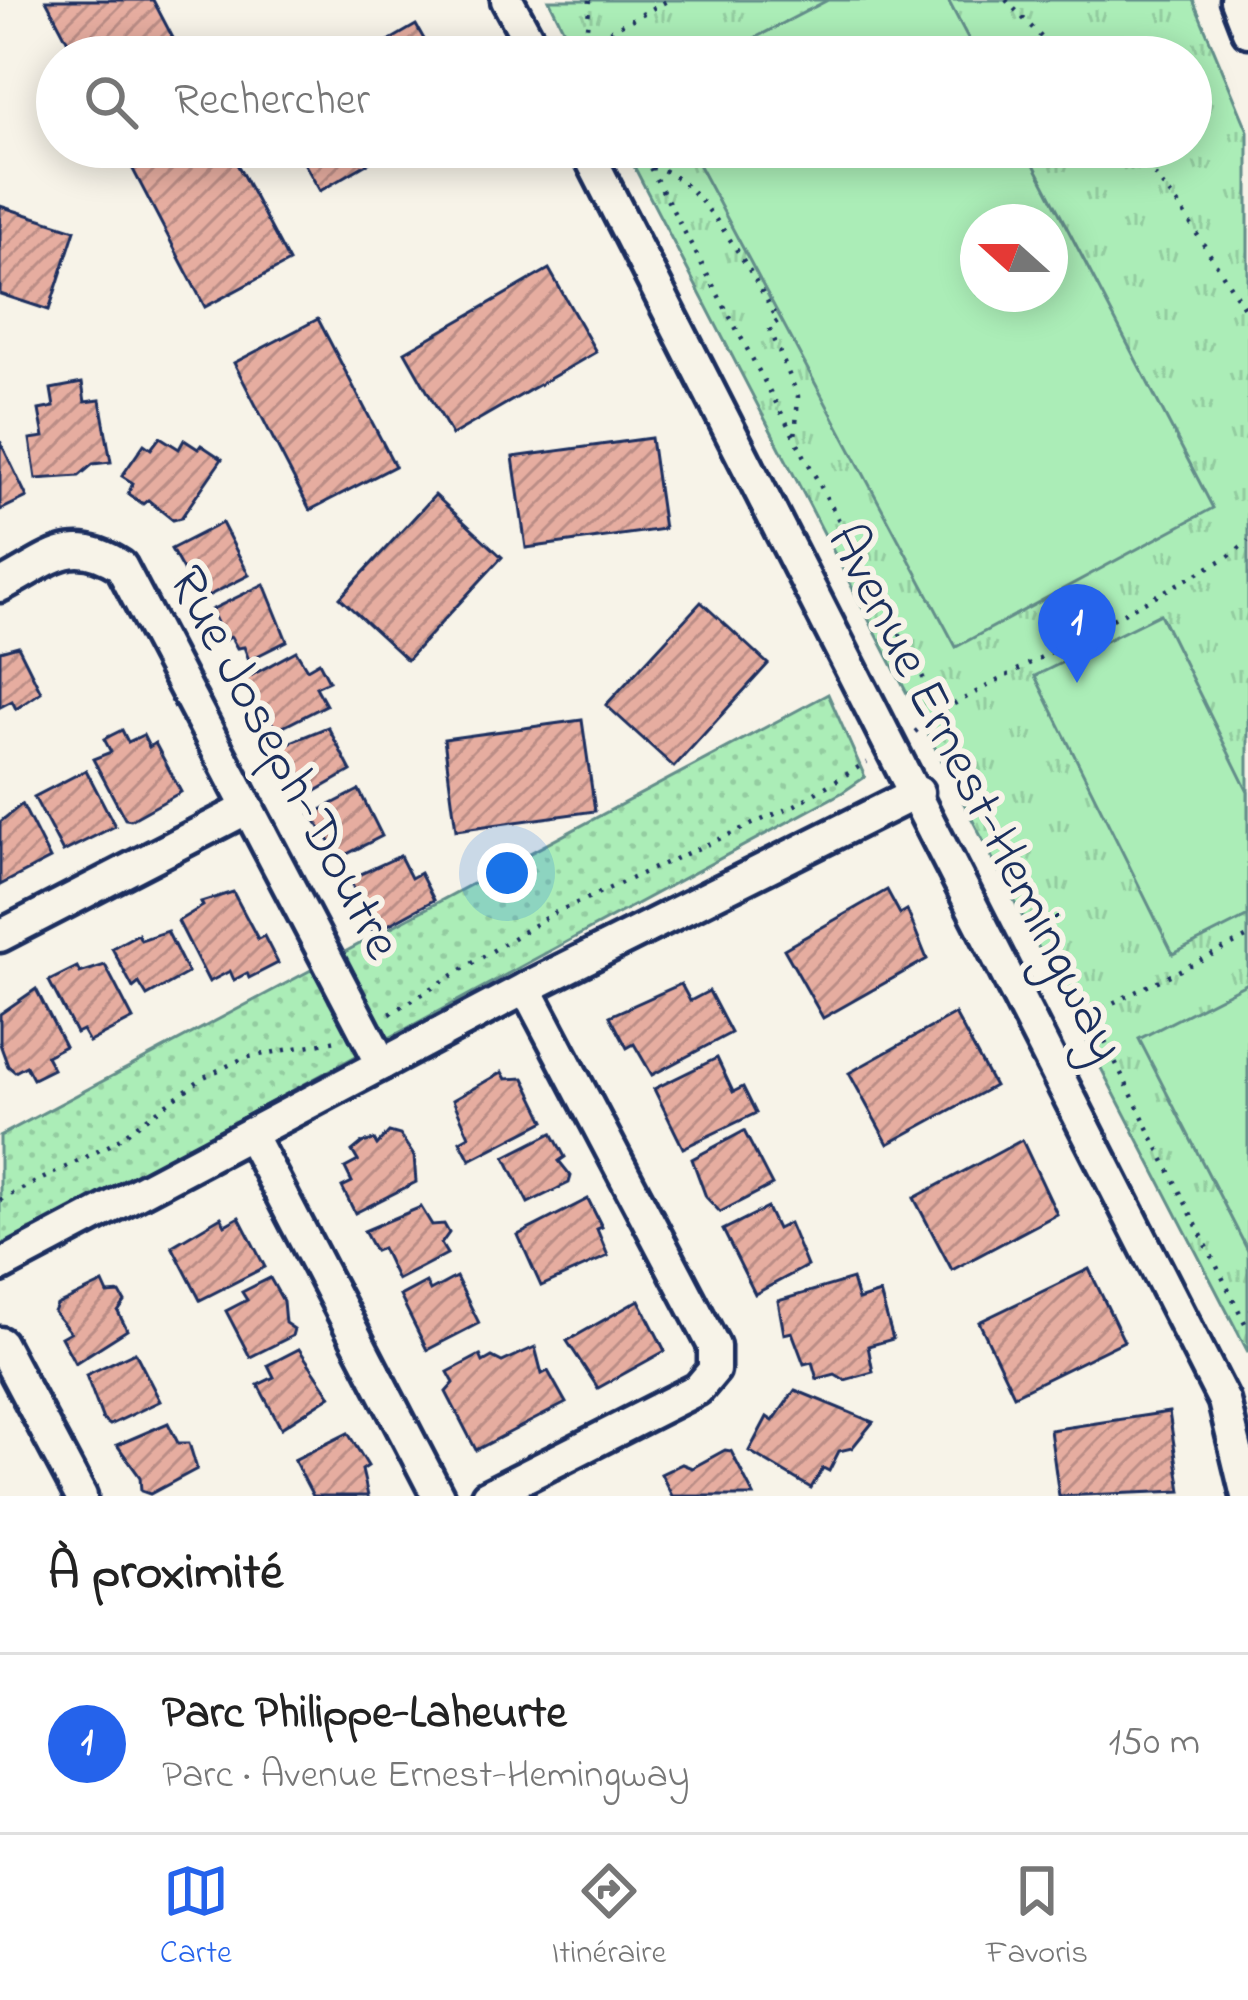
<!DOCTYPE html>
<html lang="fr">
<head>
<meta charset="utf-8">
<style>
  :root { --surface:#fff; --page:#f6f6f6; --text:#222; --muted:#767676; --line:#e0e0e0; --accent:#2563eb }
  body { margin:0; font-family:"Indie Flower",sans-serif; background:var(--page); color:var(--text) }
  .compass { position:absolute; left:960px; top:204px; width:108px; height:108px; border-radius:50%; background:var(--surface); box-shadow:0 6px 30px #0003; rotate:291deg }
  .you { position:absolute; left:507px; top:873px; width:42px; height:42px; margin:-30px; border:9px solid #fff; border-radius:50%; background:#1a73e8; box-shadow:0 0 0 18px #1a73e833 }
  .badge { display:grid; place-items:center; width:78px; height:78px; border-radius:50%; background:var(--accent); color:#fff; font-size:39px; font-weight:700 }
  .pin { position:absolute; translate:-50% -99px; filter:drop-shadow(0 3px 6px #0008) }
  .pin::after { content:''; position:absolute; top:63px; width:42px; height:36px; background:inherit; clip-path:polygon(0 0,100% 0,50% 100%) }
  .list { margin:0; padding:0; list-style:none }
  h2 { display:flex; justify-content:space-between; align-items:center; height:156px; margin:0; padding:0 48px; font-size:51px }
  h2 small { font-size:39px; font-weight:400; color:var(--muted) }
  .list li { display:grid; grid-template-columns:78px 1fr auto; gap:36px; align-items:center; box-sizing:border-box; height:180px; padding:0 48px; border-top:3px solid var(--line) }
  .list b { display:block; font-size:45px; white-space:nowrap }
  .list p { margin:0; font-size:39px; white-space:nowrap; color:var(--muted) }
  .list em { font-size:39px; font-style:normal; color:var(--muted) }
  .icon { flex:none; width:66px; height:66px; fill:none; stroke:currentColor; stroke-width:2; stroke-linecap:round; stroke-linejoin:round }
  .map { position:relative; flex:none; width:1248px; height:1496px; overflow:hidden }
  .search { position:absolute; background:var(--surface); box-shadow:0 6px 30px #0003; left:36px; right:36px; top:36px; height:132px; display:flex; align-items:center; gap:30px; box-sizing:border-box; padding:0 42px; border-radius:66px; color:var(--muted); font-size:45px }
  .sheet { height:336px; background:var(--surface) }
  nav { display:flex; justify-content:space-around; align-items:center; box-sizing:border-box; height:168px; border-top:3px solid var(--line); background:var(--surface); font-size:33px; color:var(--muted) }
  nav a { display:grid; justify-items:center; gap:6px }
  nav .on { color:var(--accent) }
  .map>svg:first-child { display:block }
  .grass { fill:url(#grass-dots); stroke:#638e8a; stroke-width:3 }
  .park { fill:url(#park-tufts); stroke:#638e8a; stroke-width:3; fill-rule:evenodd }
  .pitch { fill:#abedb7; stroke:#638e8a; stroke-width:3; fill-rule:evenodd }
  .building { fill:url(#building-hatch); stroke:#1b2f5e; stroke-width:3 }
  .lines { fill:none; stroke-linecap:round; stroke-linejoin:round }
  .minor-casing { stroke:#1b2f5e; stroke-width:39 }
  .path { stroke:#1b2f5e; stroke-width:4.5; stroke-dasharray:3 9; stroke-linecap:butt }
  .minor { stroke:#f7f3e8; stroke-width:30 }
  .labels { text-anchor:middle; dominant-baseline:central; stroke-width:12; stroke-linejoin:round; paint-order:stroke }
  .street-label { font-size:54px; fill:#1b2f5e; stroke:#f7f3e8 }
</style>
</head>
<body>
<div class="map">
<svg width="1248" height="1496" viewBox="0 0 1248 1496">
  <defs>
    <pattern id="grass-dots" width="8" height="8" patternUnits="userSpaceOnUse" patternTransform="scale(3)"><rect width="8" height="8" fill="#abedb7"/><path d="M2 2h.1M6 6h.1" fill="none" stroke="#93cca0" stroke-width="1.8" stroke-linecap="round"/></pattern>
    <pattern id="park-tufts" width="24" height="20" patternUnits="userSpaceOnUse" patternTransform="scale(3)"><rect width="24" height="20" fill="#abedb7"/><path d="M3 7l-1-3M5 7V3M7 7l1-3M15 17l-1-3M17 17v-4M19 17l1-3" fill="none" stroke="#93cca0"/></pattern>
    <pattern id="building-hatch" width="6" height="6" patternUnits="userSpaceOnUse" patternTransform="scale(3)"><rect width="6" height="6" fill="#e6ada0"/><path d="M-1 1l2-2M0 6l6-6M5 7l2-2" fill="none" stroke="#ba8d86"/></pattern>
  </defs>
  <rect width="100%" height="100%" fill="#f7f3e8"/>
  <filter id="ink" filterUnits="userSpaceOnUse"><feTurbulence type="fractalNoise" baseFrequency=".00833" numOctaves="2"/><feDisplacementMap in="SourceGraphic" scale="24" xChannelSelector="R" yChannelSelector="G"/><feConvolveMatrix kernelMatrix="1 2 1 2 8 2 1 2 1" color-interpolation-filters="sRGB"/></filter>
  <g filter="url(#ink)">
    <polygon class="grass" points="828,694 865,777 843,792 0,1249 0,1136"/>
    <path class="park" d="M549,0H1193L1248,131V1352L624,147H1191V57H577ZM978,222H1050V294H978Z"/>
    <g class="pitch">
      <polygon points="828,0 948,0 978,57 718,57"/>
      <path d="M689,147H1025L1213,508L956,647ZM978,222H1050V294H978Z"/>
      <polygon points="1160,614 1248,792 1248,916 1173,954 1035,676"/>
      <polygon points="1248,983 1248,1251 1139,1039"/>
    </g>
    <g class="building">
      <polygon points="46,0 153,0 183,57 76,57"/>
      <polygon points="416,25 434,57 361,57"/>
      <polygon points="153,147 228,147 289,262 205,307 128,160"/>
      <polygon points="295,147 396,147 320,191"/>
      <polygon points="0,206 75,230 49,310 0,294"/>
      <polygon points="549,269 596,352 452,435 405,352"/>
      <polygon points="318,319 395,466 310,510 234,363"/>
      <polygon points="82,383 85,402 100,400 111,462 93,464 79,476 36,479 30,439 44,437 39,410 54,407 51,389"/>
      <polygon points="160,437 179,449 184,440 198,449 201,445 222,459 181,518 173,520 148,500 143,504 128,494 133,483 122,476 144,444 151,449"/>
      <polygon points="651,438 664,529 526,548 513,457"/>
      <polygon points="0,441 27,497 0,510"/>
      <polygon points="435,495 502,557 407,660 340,598"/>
      <polygon points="222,523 249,575 200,600 171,549"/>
      <polygon points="264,584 287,641 249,660 244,647 237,648 231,637 225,640 211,610"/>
      <polygon points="701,602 768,664 674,767 606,705"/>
      <polygon points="18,646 41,692 16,709 12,701 0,707 0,651"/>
      <polygon points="296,651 307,669 319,662 329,681 316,687 326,705 277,730 260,705 255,707 243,680"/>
      <polygon points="582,720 595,811 456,830 444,739"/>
      <polygon points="328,727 351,771 309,795 299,771 289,774 276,748"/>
      <polygon points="122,730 128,742 143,735 149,747 155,743 181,792 131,820 125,819 93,759 111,752 104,739"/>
      <polygon points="86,770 115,826 63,852 34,797"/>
      <polygon points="359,790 382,836 341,857 311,815"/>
      <polygon points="22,804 50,859 0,885 0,822"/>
      <polygon points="400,856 411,878 420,873 434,900 377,931 369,928 350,879"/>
      <polygon points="887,890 900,914 907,910 927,959 823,1018 784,949"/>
      <polygon points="233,892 258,939 264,936 278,963 249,978 247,973 234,980 230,971 209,982 178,921 203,906 201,902"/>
      <polygon points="167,931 188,973 147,996 139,983 133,988 112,948 138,934 141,940"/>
      <polygon points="105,965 133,1019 89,1042 82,1030 76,1033 49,981 77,967 80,973"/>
      <polygon points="681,984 690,1001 709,991 731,1033 652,1075 634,1044 627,1048 610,1016"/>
      <polygon points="36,989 65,1046 46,1056 53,1069 33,1079 26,1066 15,1072 8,1066 0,1044 0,1014"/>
      <polygon points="955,1014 994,1086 888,1144 849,1073"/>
      <polygon points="717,1058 733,1092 743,1087 756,1113 683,1148 654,1089"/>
      <polygon points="502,1072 506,1079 524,1078 545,1121 470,1160 460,1141 469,1136 453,1100"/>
      <polygon points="744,1131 772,1185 720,1212 706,1197 692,1159"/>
      <polygon points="389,1132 400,1135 414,1156 416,1182 355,1213 342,1187 352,1182 345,1168 358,1161 352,1151 362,1143 374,1140 377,1145"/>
      <polygon points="552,1133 565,1157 559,1161 571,1176 569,1183 528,1203 505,1157"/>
      <polygon points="1022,1140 1057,1214 952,1270 914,1198"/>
      <polygon points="588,1199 602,1227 597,1229 608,1256 541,1286 518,1235"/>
      <polygon points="421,1207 432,1225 444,1224 449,1233 441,1244 447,1254 397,1280 382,1248 375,1251 364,1231"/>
      <polygon points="767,1208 777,1229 789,1223 807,1266 755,1294 723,1230"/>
      <polygon points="221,1217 225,1225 239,1217 265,1267 200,1300 172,1246"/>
      <polygon points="1089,1269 1124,1341 1014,1395 979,1322"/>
      <polygon points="456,1277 479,1323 427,1350 400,1296 426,1282 430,1291"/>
      <polygon points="270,1278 283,1301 285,1323 294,1329 292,1336 250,1357 226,1311 247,1300 242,1292"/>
      <polygon points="852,1279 858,1300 880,1293 893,1339 868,1346 873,1372 845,1380 835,1374 817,1379 812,1362 804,1364 792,1332 784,1334 778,1301"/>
      <polygon points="103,1283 108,1294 120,1293 125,1302 118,1312 127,1330 75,1363 61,1337 70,1332 54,1312 57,1305"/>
      <polygon points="639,1300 665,1351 598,1388 567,1341"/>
      <polygon points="535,1347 542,1374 548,1371 566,1403 476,1450 446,1392 454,1383 448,1372 480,1355 483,1362 492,1357 502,1362"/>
      <polygon points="299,1349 331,1396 281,1428 258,1385 274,1377 268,1365"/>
      <polygon points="135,1352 160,1401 110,1425 103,1420 86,1375"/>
      <polygon points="795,1390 873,1422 852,1448 839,1451 829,1471 823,1468 811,1488 749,1451 767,1417 773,1421"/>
      <polygon points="1169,1412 1181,1491 1059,1496 1050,1430"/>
      <polygon points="168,1423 178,1443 189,1443 197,1469 150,1494 141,1491 140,1477 117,1445"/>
      <polygon points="348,1433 368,1466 362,1470 368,1496 313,1496 294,1460"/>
      <polygon points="725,1450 731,1451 754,1496 672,1496 661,1474 682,1464 692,1468"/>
    </g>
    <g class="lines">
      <g class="minor-casing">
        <g id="minor">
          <polyline points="507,0 538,57"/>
          <polyline points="1236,0 1248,31"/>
          <polyline points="585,147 1224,1401 1247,1496"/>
          <path d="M0,586C49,561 70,533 121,566L382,1064"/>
          <polyline points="0,936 248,808"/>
          <polyline points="250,1134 438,1496"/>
          <polyline points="0,1266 526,988 918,792"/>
          <polyline points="0,1343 81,1496"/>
          <polyline points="487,1496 698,1389 714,1370 714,1346 526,988"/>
        </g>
      </g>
      <g class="path">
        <polyline points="590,0 585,45 591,57"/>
        <polyline points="1006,0 1060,57"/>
        <polyline points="567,53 669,0"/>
        <polyline points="639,147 941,711 1248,1329"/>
        <polyline points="1132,147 1179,206 1248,314"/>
        <path d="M652,168C695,168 758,283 778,321L769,327L798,396L795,439"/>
        <polyline points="915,732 941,711 1228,557 1248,541"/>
        <polyline points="1092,1013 1248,937"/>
        <polyline points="390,1014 552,914 795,805 867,762"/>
        <polyline points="0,1200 110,1145 204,1077 244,1058 337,1040"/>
      </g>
      <use href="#minor" class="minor"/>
    </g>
  </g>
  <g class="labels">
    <g class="street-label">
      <text transform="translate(282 764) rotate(62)">Rue Joseph-Doutre</text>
      <text transform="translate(974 794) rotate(63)">Avenue Ernest-Hemingway</text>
    </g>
  </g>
</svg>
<svg class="compass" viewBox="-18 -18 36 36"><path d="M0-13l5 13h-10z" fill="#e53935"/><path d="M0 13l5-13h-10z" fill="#767676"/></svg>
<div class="you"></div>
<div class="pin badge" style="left:1077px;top:683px">1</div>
<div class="search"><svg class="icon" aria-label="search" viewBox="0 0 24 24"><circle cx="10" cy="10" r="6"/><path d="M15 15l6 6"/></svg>Rechercher</div>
</div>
<section class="sheet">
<h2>À proximité<small></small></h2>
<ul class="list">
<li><span class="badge">1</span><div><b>Parc Philippe-Laheurte</b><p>Parc · Avenue Ernest-Hemingway</p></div><em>150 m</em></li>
</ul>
</section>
<nav>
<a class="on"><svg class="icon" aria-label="map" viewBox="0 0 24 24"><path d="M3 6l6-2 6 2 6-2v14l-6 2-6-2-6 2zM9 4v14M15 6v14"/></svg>Carte</a>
<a><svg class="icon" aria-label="directions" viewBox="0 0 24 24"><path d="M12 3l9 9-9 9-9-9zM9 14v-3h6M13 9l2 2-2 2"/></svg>Itinéraire</a>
<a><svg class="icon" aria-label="saved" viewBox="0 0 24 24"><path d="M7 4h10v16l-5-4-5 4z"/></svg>Favoris</a>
</nav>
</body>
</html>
